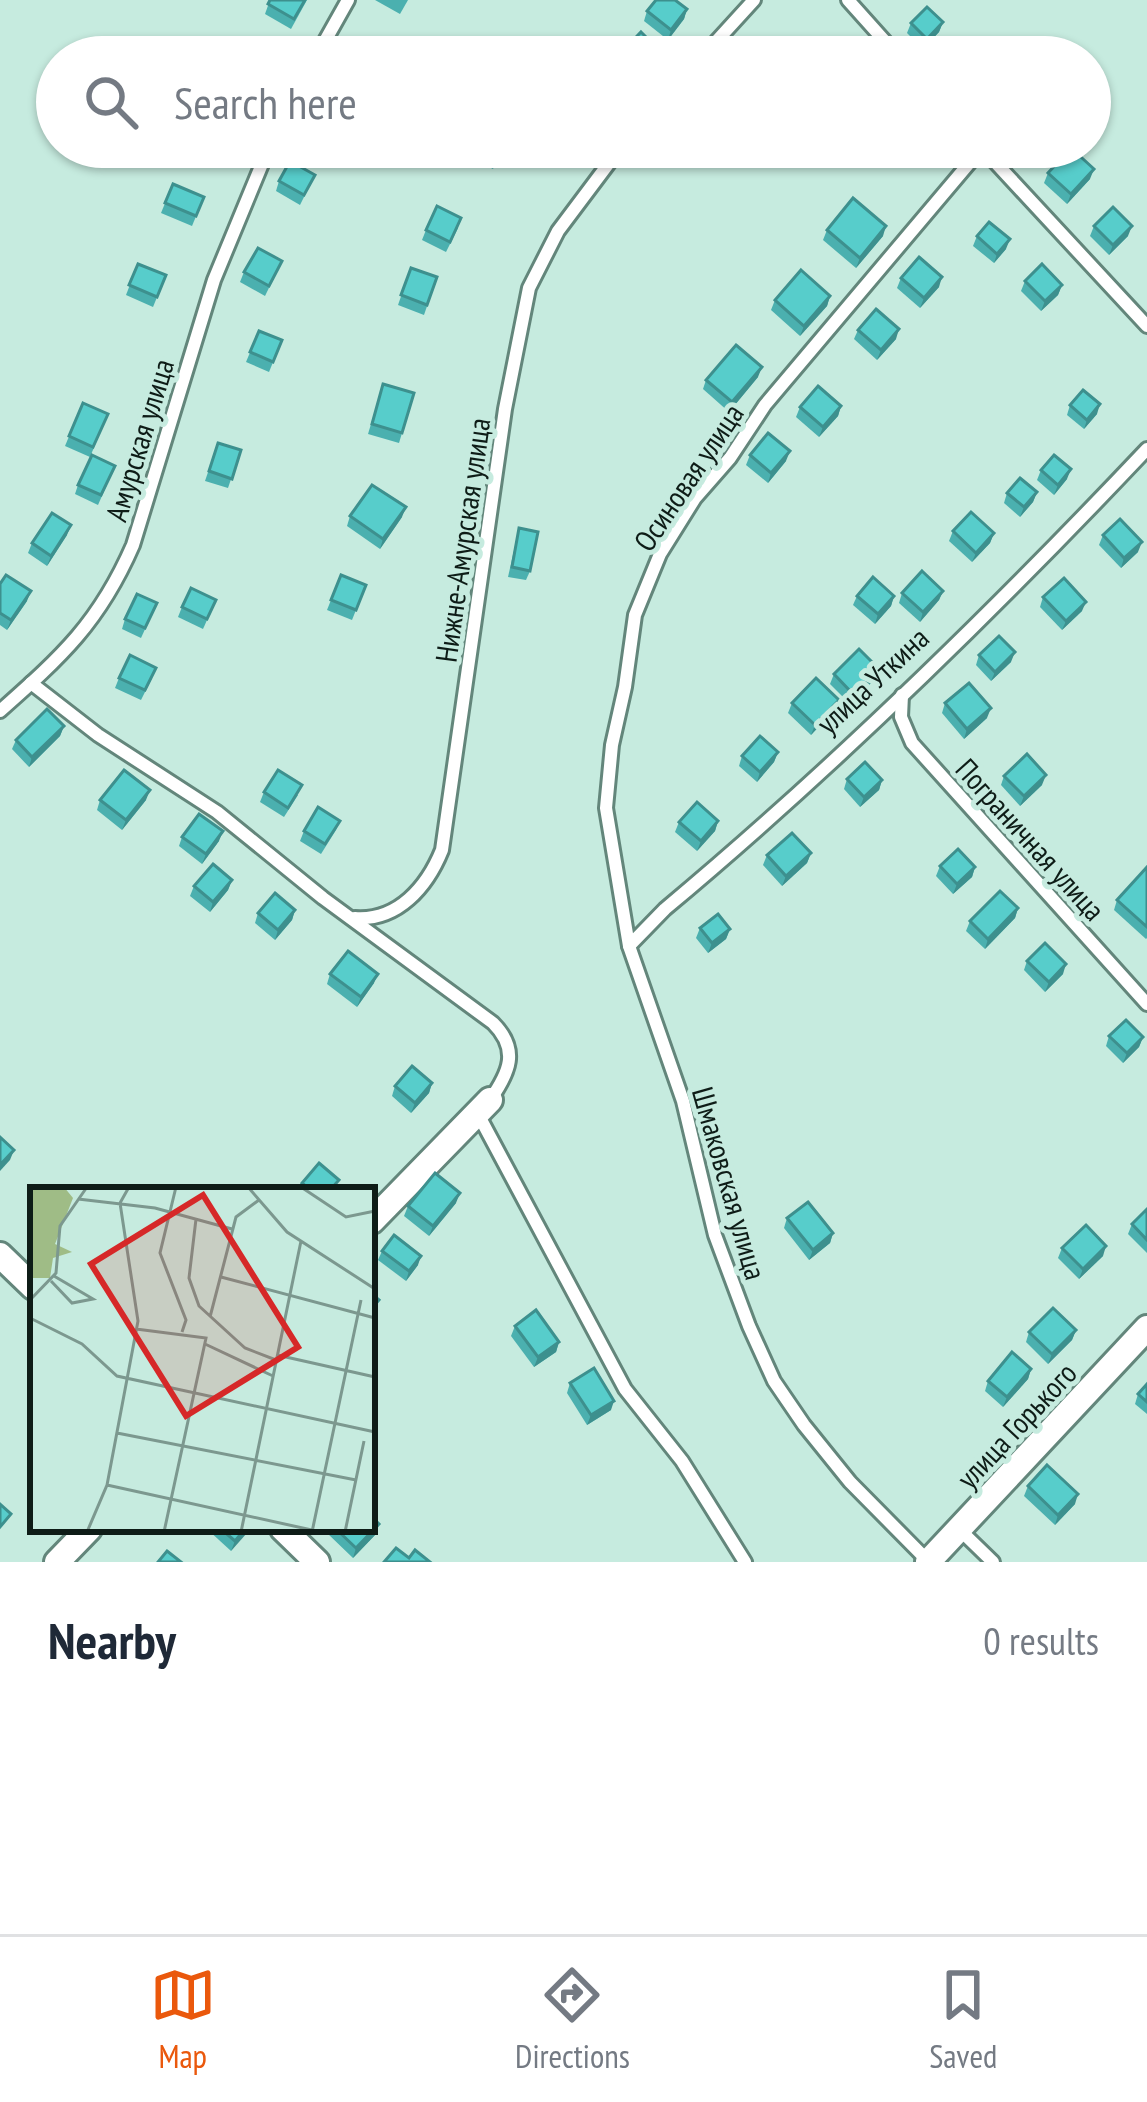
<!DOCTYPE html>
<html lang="en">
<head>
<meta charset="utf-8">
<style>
  :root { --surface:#fff; --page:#f2f2f3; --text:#1f2937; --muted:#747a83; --line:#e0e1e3; --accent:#ea580c }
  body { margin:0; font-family:"PT Sans Narrow",sans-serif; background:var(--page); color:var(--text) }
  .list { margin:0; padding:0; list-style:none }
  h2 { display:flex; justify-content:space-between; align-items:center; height:156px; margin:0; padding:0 48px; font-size:51px }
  h2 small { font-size:39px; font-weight:400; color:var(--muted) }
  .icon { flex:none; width:66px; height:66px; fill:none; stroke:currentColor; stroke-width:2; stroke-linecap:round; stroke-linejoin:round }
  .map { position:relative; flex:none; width:1147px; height:1562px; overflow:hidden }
  .search { position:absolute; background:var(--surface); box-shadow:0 3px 9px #0004; left:36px; right:36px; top:36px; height:132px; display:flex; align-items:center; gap:30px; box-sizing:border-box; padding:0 42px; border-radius:66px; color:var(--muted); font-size:45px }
  .sheet { height:372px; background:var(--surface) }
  nav { display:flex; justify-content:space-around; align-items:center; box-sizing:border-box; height:168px; border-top:3px solid var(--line); background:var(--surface); font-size:33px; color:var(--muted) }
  nav a { display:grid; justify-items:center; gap:6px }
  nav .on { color:var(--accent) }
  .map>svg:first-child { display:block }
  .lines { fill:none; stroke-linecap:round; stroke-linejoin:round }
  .service-casing { stroke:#63867b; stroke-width:18 }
  .minor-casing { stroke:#63867b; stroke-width:30 }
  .service { stroke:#fff; stroke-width:12 }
  .minor { stroke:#fff; stroke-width:24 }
  .wall { fill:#4bb0af }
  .shaded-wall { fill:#3d908e }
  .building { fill:#57cdcb; stroke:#3d908e; stroke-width:3 }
  .labels { text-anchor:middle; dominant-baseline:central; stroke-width:10; stroke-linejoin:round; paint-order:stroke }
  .street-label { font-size:30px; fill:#0e1c17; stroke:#c6ebdf }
  .inset-road { fill:none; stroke:#7c988f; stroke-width:3 }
  .view { fill:#d62828; fill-opacity:0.15; stroke:#d62828; stroke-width:6 }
  .inset-edge { fill:none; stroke:#0e1c17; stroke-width:6 }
</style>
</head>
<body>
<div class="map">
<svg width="1147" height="1562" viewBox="0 0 1147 1562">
  <rect width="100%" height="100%" fill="#c6ebdf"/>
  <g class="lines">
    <g class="service-casing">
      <g id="service">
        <polyline points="848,0 899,57"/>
        <polyline points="316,57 348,0"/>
        <polyline points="702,57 754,0"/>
        <polyline points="981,147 1147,326"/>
        <path d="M31,683L98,735L217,812L323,898L493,1023C520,1050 509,1073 490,1100"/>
        <polyline points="902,695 901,717 912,743 1147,1004"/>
        <path d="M0,711C62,656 99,623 133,545L214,280L269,147"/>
        <path d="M355,918C398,921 427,887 442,850L505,409L529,288L558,231L621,147"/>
        <path d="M629,946L665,909C835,767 995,610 1147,449"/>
        <polyline points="478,1114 625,1389 682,1461 745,1562"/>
        <polyline points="959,1529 993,1562"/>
        <polyline points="928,1561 850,1482 804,1425 774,1381 749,1326 715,1235 683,1101 629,946 606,808 612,745 625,687 635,615 660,554 695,498 730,458 765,405 982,148"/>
      </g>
    </g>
    <g class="minor-casing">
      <g id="minor">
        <polyline points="372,1221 490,1100"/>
        <polyline points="0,1255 33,1287"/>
        <polyline points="283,1529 317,1562"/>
        <polyline points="57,1562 89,1529"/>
        <polyline points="928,1562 1147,1328"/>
      </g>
    </g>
    <use href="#service" class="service"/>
    <use href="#minor" class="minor"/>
  </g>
  <g class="wall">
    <polygon points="270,0 307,0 291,29 265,14"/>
    <polygon points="375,0 408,0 400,14"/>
    <polygon points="687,9 684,19 668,40 644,21 647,11"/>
    <polygon points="943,22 939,32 923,49 907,33 911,23"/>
    <polygon points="189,147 211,147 205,161 187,152"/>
    <polygon points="474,147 503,147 493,169 470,157"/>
    <polygon points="1048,173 1090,179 1067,204 1044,183"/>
    <polygon points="315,175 300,205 276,191 279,181"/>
    <polygon points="173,184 204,197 192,226 161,213"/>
    <polygon points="1094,226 1128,236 1109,255 1090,236"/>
    <polygon points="458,228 446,252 422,240 426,230"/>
    <polygon points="827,230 883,236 856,268 823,240"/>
    <polygon points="977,236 1006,249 994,263 973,246"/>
    <polygon points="282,261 265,296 240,282 244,272"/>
    <polygon points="138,264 166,275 153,307 126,295"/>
    <polygon points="411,268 437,277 424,315 398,305"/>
    <polygon points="901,278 939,287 920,308 897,288"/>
    <polygon points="1025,281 1062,285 1058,295 1041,311 1021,291"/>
    <polygon points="830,296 827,306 800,336 771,310 775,300"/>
    <polygon points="858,330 896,339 877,360 854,339"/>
    <polygon points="259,331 282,340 269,372 246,362"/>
    <polygon points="758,377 729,412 703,389 706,380"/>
    <polygon points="383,384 414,393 399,443 368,434"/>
    <polygon points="83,403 108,414 90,457 65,446"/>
    <polygon points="1070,405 1097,414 1084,429 1067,415"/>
    <polygon points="841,406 838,416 819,437 796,417 800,407"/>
    <polygon points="218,443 241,450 228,488 205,481"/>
    <polygon points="750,455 786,461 768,483 746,465"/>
    <polygon points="115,466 98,505 75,494 78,485"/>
    <polygon points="1041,470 1067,479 1054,495 1037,480"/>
    <polygon points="1037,492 1033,502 1020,517 1004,503 1007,493"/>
    <polygon points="350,516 402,517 380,549 347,526"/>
    <polygon points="519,528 530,571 526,580 508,577"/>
    <polygon points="953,531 994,533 990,543 972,562 949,541"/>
    <polygon points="67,535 47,566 28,553 32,543"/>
    <polygon points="1103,535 1138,552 1121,568 1099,545"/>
    <polygon points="341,575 366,585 352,620 327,610"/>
    <polygon points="0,584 27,601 7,630 0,625"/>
    <polygon points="943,591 939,600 920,622 899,603 902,593"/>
    <polygon points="857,596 894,596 891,606 875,624 853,605"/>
    <polygon points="1043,597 1082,611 1062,630 1040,607"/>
    <polygon points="216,600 203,629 178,617 182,607"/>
    <polygon points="157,603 141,638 122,629 125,619"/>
    <polygon points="979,655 1011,662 991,681 976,665"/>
    <polygon points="879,669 875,679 850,704 830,684 834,674"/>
    <polygon points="119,678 152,678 141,700 115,688"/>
    <polygon points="792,703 835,709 811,735 788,713"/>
    <polygon points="945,703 987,718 964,739 942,713"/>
    <polygon points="64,726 60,736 29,767 12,749 16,740"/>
    <polygon points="778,752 774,762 757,782 739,766 742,756"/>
    <polygon points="1004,776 1042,785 1020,806 1001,785"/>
    <polygon points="847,779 882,780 879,790 860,807 844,789"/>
    <polygon points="264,792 298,795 284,817 260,802"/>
    <polygon points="100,800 146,800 122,830 97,810"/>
    <polygon points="340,821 336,830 321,854 300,841 304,831"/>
    <polygon points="718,821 715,831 697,851 675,832 679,822"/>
    <polygon points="182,837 219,841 202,864 179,846"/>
    <polygon points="811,853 807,863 782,886 763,865 767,855"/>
    <polygon points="940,866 975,867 972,877 953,894 936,876"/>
    <polygon points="1147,867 1147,938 1146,939 1114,910 1117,900"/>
    <polygon points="232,880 228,890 210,912 190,896 194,886"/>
    <polygon points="1018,908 1015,918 985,949 966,931 970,921"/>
    <polygon points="295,910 292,920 275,940 255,923 258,913"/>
    <polygon points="700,928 730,929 726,939 708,953 696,938"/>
    <polygon points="1027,961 1063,974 1045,992 1024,970"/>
    <polygon points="330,974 374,983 357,1007 327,984"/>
    <polygon points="1109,1036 1143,1037 1139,1047 1123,1063 1106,1046"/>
    <polygon points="432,1083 429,1093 411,1113 392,1096 395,1086"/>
    <polygon points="456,1203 429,1236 404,1216 408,1206"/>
    <polygon points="1147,1209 1147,1253 1128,1234 1132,1224"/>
    <polygon points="787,1218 833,1233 830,1243 809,1260 784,1228"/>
    <polygon points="1062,1248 1103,1256 1079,1279 1058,1258"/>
    <polygon points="382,1251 418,1265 406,1281 378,1260"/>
    <polygon points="515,1326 559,1342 556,1352 534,1367 511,1336"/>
    <polygon points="1076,1330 1072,1340 1048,1364 1026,1342 1029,1332"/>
    <polygon points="1031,1369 1028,1379 1003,1407 985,1391 988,1381"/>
    <polygon points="570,1383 611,1410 587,1425 567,1393"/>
    <polygon points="1147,1384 1147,1414 1135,1404 1138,1394"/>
    <polygon points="1028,1486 1075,1504 1055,1525 1024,1496"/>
    <polygon points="379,1524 376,1534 353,1558 327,1533 328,1529 372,1529"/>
    <polygon points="207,1529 248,1529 231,1551"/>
  </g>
  <g class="shaded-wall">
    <polygon points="687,9 684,19 668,40 671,30"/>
    <polygon points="943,22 939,32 923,49 927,39"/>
    <polygon points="1094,169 1090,179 1067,204 1071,194"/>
    <polygon points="886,226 883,236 856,268 860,258"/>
    <polygon points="1132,226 1128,236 1109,255 1113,245"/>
    <polygon points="1010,239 1006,249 994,263 997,254"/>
    <polygon points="942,277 939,287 920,308 924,298"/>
    <polygon points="1062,285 1058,295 1041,311 1045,301"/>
    <polygon points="830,296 827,306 800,336 804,326"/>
    <polygon points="899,329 896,339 877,360 881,350"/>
    <polygon points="762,367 758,377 729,412 732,402"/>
    <polygon points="1100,404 1097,414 1084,429 1087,420"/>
    <polygon points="841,406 838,416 819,437 823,427"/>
    <polygon points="790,451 786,461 768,483 771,473"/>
    <polygon points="1071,469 1067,479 1054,495 1058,485"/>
    <polygon points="1037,492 1033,502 1020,517 1024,507"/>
    <polygon points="406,507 402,517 380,549 383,539"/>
    <polygon points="71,525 67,535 47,566 51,556"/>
    <polygon points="994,533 990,543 972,562 976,553"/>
    <polygon points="1142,542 1138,552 1121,568 1124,558"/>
    <polygon points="31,591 27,601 7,630 11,620"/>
    <polygon points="943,591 939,600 920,622 923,612"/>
    <polygon points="894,596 891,606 875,624 878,614"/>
    <polygon points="1086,602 1082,611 1062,630 1066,621"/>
    <polygon points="1015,652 1011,662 991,681 995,672"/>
    <polygon points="879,669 875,679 850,704 853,694"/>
    <polygon points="839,700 835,709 811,735 815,725"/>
    <polygon points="991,708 987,718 964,739 967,729"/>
    <polygon points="64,726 60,736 29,767 32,757"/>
    <polygon points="778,752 774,762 757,782 760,772"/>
    <polygon points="1046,775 1042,785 1020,806 1024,796"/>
    <polygon points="882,780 879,790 860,807 864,797"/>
    <polygon points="150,790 146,800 122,830 126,820"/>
    <polygon points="718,821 715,831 697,851 701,841"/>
    <polygon points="223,831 219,841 202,864 206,854"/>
    <polygon points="811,853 807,863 782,886 786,876"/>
    <polygon points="975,867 972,877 953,894 957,884"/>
    <polygon points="232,880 228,890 210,912 213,902"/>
    <polygon points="1018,908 1015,918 985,949 988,939"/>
    <polygon points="295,910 292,920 275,940 278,930"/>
    <polygon points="730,929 726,939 708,953 712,943"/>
    <polygon points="1066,964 1063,974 1045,992 1049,982"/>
    <polygon points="378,974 374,983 357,1007 361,997"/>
    <polygon points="1143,1037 1139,1047 1123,1063 1127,1053"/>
    <polygon points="432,1083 429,1093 411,1113 415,1103"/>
    <polygon points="14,1150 10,1160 0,1171 0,1165"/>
    <polygon points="460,1193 456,1203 429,1236 433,1226"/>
    <polygon points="833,1233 830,1243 809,1260 813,1250"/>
    <polygon points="1106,1246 1103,1256 1079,1279 1083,1269"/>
    <polygon points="421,1256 418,1265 406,1281 409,1271"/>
    <polygon points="1076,1330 1072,1340 1048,1364 1052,1354"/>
    <polygon points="559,1342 556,1352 534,1367 538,1357"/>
    <polygon points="1031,1369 1028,1379 1003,1407 1007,1397"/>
    <polygon points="614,1401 611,1410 587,1425 591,1415"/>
    <polygon points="1078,1494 1075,1504 1055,1525 1058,1515"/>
    <polygon points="379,1524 376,1534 353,1558 356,1548"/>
    <polygon points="245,1529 248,1529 247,1533 231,1551 235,1541"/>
  </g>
  <g class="building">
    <polygon points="270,0 305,0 294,19 268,4"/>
    <polygon points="656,0 675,0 687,9 671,30 647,11"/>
    <polygon points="927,7 943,22 927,39 911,23"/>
    <polygon points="641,32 660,51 655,57 623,57 620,54"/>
    <polygon points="944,39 960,56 959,57 931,57 928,54"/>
    <polygon points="866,47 876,57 856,57"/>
    <polygon points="474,147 502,147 496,159"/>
    <polygon points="1071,148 1094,169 1071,194 1048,173"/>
    <polygon points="290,161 315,175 304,195 279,181"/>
    <polygon points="173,184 204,197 196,216 165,203"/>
    <polygon points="853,198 886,226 860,258 827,230"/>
    <polygon points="437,206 461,218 450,242 426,230"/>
    <polygon points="1113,207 1132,226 1113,245 1094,226"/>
    <polygon points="989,222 1010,239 997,254 977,236"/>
    <polygon points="258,248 282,261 269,286 244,272"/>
    <polygon points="919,257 942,277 924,298 901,278"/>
    <polygon points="138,264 166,275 157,297 129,285"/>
    <polygon points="1042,264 1062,285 1045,301 1025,281"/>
    <polygon points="411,268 437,277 427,305 401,295"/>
    <polygon points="801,270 830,296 804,326 775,300"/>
    <polygon points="876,309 899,329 881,350 858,330"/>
    <polygon points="259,331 282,340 273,362 250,352"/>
    <polygon points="736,345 762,367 732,402 706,380"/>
    <polygon points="383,384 414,393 402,433 372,424"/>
    <polygon points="818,386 841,406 823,427 800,407"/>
    <polygon points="1083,390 1100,404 1087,420 1070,405"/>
    <polygon points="83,403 108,414 93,447 69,436"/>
    <polygon points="768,433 790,451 771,473 750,455"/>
    <polygon points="218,443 241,450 232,479 209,471"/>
    <polygon points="92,455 115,466 101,495 78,485"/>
    <polygon points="1054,455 1071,469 1058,485 1041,470"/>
    <polygon points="1020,478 1037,492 1024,507 1007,493"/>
    <polygon points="372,485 406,507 383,539 350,516"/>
    <polygon points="971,512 994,533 976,553 953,531"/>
    <polygon points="52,513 71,525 51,556 32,543"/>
    <polygon points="1120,519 1142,542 1124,558 1103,535"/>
    <polygon points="519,528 538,532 530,571 512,567"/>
    <polygon points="922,571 943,591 923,612 902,593"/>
    <polygon points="6,575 31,591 11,620 0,613 0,584"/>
    <polygon points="341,575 366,585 356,610 331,600"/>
    <polygon points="873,577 894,596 878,614 857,596"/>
    <polygon points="1064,578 1086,602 1066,621 1043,597"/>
    <polygon points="191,588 216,600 207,619 182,607"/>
    <polygon points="137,594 157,603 145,628 125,619"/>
    <polygon points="999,636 1015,652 995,672 979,655"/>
    <polygon points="859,649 879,669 853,694 834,674"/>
    <polygon points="130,655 156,668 145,690 119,678"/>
    <polygon points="816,678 839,700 815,725 792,703"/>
    <polygon points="969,683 991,708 967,729 945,703"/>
    <polygon points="47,709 64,726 32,757 16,740"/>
    <polygon points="760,736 778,752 760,772 742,756"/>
    <polygon points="1027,754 1046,775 1024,796 1004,776"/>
    <polygon points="865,762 882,780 864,797 847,779"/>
    <polygon points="124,770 150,790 126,820 100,800"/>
    <polygon points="278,770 302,785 288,808 264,792"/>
    <polygon points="697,802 718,821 701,841 679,822"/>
    <polygon points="318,807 340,821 325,844 304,831"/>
    <polygon points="199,814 223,831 206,854 182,837"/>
    <polygon points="792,833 811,853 786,876 767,855"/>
    <polygon points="958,849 975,867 957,884 940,866"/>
    <polygon points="213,864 232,880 213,902 194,886"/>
    <polygon points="1147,867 1147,927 1117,900"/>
    <polygon points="1000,891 1018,908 988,939 970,921"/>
    <polygon points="275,893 295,910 278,930 258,913"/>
    <polygon points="718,914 730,929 712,943 700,928"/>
    <polygon points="1045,943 1066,964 1049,982 1027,961"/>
    <polygon points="348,951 378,974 361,997 330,974"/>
    <polygon points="1126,1020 1143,1037 1127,1053 1109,1036"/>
    <polygon points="412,1066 432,1083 415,1103 395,1086"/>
    <polygon points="0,1137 14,1150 0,1165"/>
    <polygon points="319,1163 339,1180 330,1190 310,1190 302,1183"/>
    <polygon points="435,1173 460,1193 433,1226 408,1206"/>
    <polygon points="808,1202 833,1233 813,1250 787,1218"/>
    <polygon points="1147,1209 1147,1240 1132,1224"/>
    <polygon points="1086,1225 1106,1246 1083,1269 1062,1248"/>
    <polygon points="394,1235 421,1256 409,1271 382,1251"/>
    <polygon points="372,1294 379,1300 372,1308"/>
    <polygon points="1053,1308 1076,1330 1052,1354 1029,1332"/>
    <polygon points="536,1310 559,1342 538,1357 515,1326"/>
    <polygon points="1012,1352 1031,1369 1007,1397 988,1381"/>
    <polygon points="594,1368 614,1401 591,1415 570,1383"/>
    <polygon points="1147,1384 1147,1402 1138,1394"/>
    <polygon points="1047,1465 1078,1494 1058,1515 1028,1486"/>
    <polygon points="0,1504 11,1514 0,1527"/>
    <polygon points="372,1517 379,1524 356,1548 336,1529 372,1529"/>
    <polygon points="221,1529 245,1529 235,1541"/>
    <polygon points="396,1548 409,1558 415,1550 430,1562 384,1562"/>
    <polygon points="167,1551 181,1562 158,1562"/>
  </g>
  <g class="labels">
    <g class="street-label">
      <text transform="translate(139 440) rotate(-73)">Амурская улица</text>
      <text transform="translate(688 477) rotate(-56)">Осиновая улица</text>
      <text transform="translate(462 540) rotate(-82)">Нижне-Амурская улица</text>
      <text transform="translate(872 680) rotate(-43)">улица Уткина</text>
      <text transform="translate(1031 839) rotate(48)">Пограничная улица</text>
      <text transform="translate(730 1183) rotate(74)">Шмаковская улица</text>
      <text transform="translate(1016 1425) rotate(-47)">улица Горького</text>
    </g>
  </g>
  <g transform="translate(30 1187)">
    <rect width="345" height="345" fill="#c6ebdf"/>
    <path d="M0,0H34L43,11L25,57L42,65L23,71L20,91H0Z" fill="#9fbc86"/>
    <path class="inset-road" d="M146,0L130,66L156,133L152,145M218,0L257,45L345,102M271,0L316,30L345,24M48,12L125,21L202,42M166,32L159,91L169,119L215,161L246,173M191,90L345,131M21,94L42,116L63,112L24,89M0,113L26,86L30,39L57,0M180,130L206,30L229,13M0,131L52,157L87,189L345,245M106,142L176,151L134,345M175,157L243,189M247,168L345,190M87,246L326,293M77,298L291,345M57,345L77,298L108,134L90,16L99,0M211,345L271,54M282,345L331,113M315,345L334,254"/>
    <path class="view" d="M173,8L268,160L156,229L61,77Z"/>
    <rect width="345" height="345" class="inset-edge"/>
  </g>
</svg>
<div class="search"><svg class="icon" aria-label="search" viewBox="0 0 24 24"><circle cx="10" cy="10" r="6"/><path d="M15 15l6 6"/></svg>Search here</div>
</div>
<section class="sheet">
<h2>Nearby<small>0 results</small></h2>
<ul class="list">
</ul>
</section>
<nav>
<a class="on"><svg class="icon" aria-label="map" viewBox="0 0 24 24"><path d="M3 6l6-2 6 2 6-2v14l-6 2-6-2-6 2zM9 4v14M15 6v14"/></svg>Map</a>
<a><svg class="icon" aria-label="directions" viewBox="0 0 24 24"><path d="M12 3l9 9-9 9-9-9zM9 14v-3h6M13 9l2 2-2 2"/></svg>Directions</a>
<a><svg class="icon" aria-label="saved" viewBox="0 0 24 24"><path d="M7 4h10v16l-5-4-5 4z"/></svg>Saved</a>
</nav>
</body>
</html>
